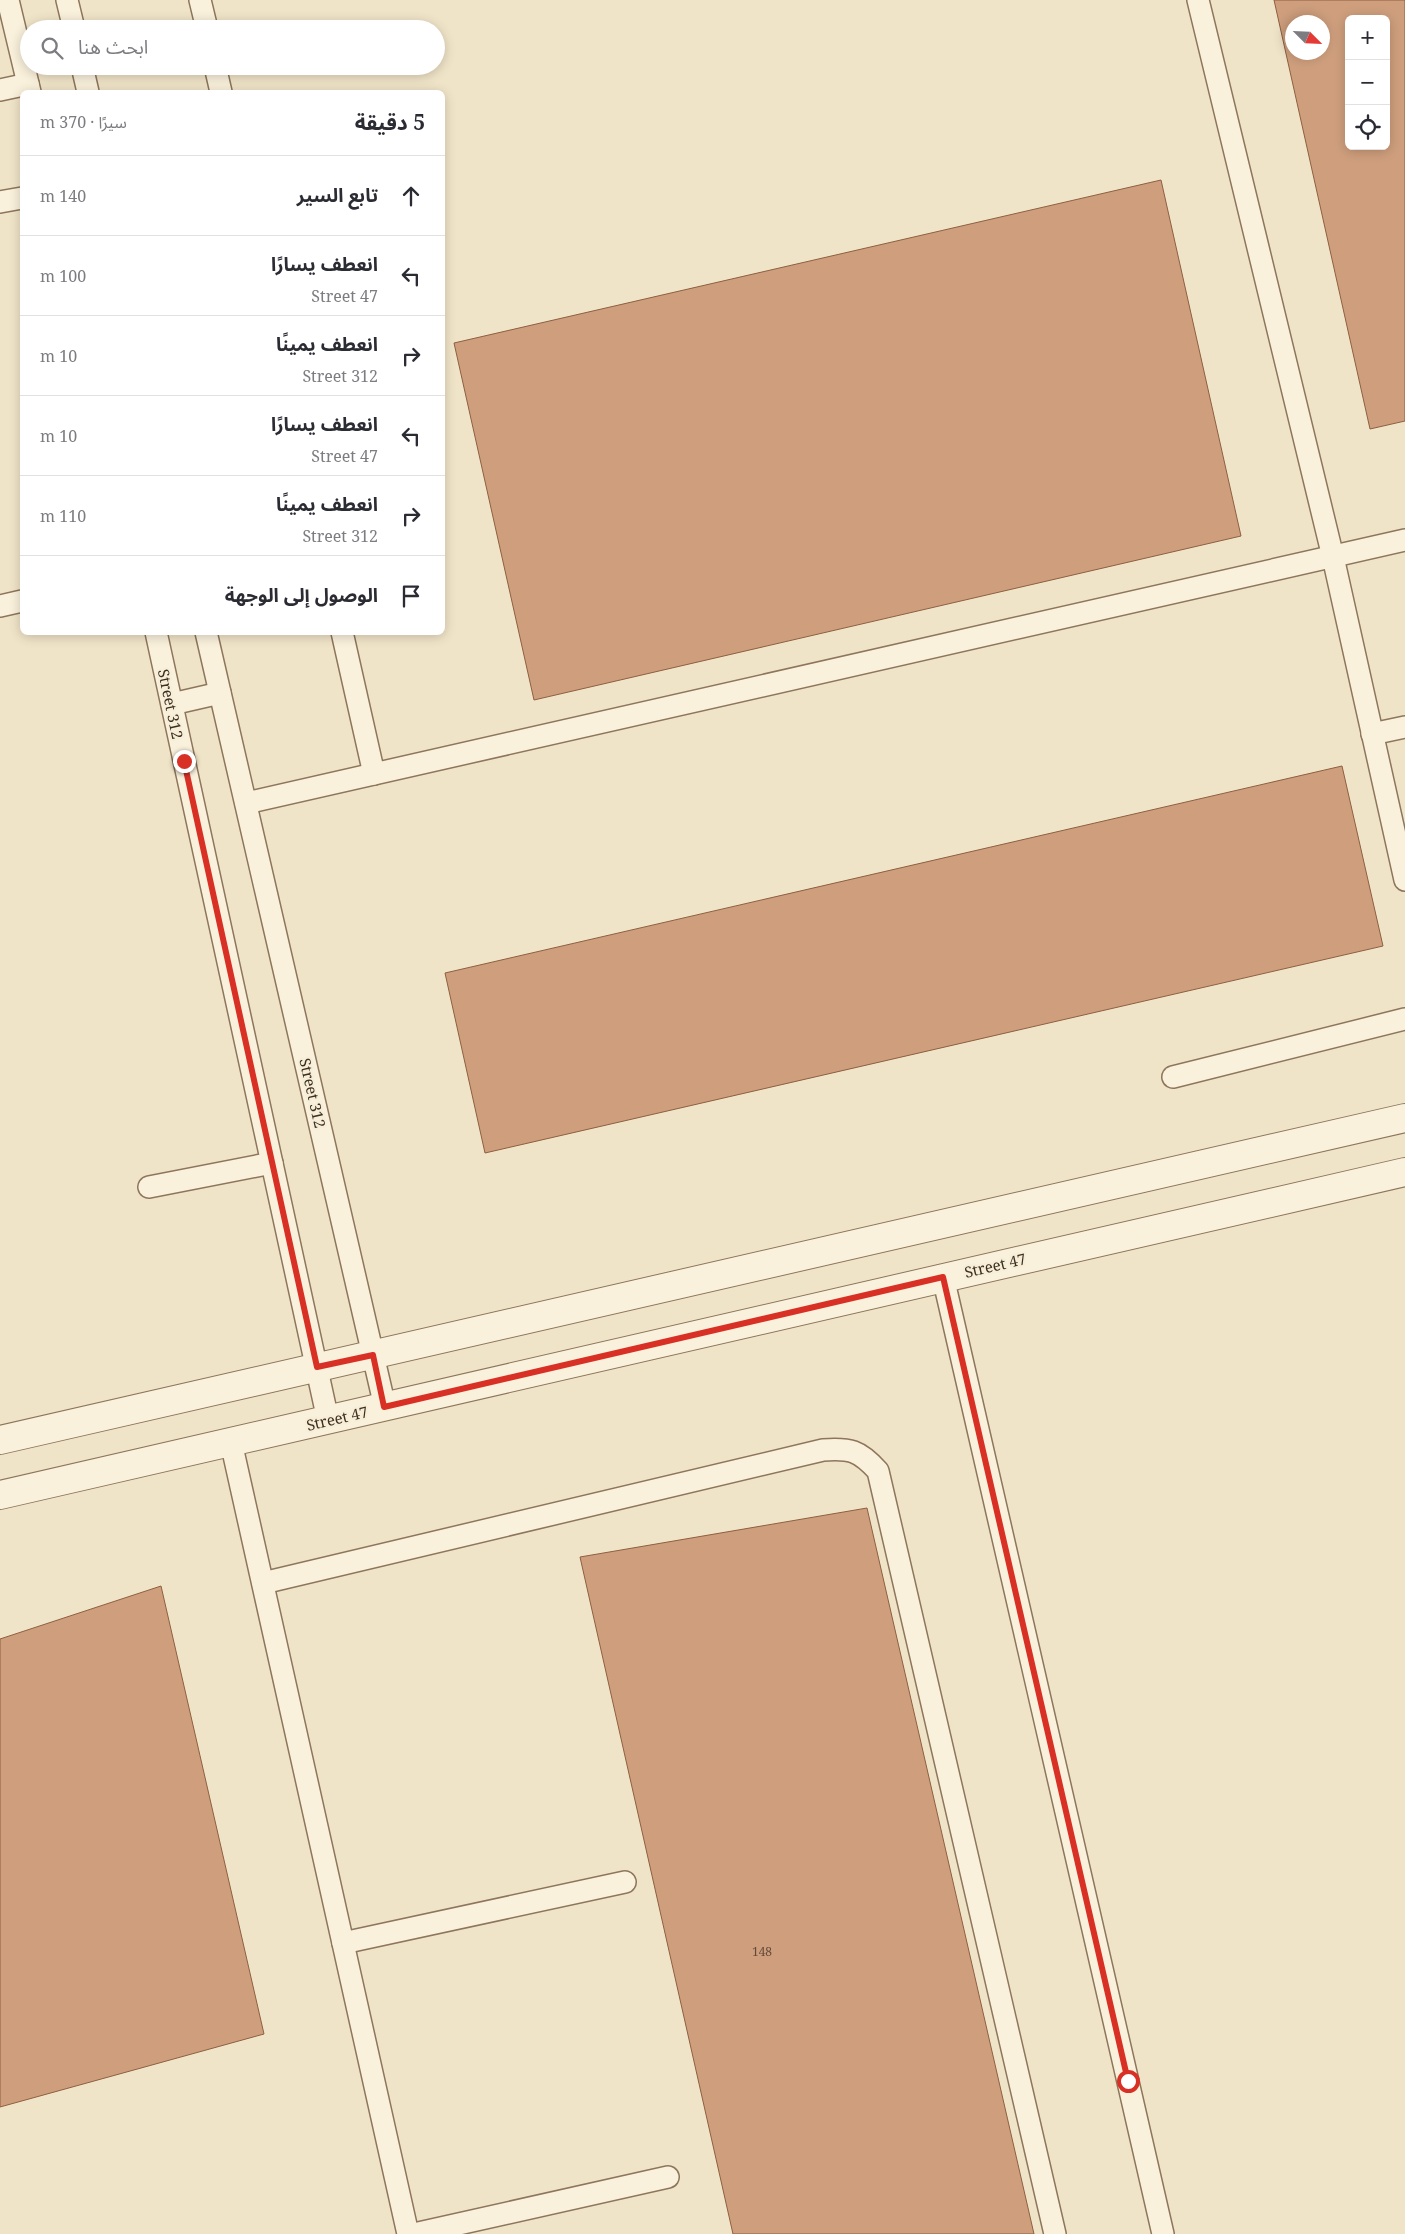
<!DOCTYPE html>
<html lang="ar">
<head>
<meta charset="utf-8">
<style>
  :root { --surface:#fff; --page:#f7f7f7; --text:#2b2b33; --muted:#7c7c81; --line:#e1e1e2 }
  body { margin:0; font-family:"Noto Serif","Noto Sans Arabic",serif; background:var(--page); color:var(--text); direction:rtl }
  .controls { position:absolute; right:15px; top:15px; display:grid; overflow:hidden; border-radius:8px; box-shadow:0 2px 12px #0003 }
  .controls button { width:45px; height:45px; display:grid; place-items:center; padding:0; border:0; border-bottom:1px solid var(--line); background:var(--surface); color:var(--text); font:25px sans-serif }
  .compass { position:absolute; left:1285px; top:15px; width:45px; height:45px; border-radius:50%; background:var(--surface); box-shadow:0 2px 12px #0003; rotate:114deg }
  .stop { position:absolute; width:15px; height:15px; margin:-11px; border:4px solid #d93025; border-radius:50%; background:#fff }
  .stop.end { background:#d93025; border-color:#fff; box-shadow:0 1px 5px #0008 }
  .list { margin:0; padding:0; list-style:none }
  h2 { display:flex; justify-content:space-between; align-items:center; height:65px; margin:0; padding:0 20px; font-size:21px }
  h2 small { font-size:16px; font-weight:400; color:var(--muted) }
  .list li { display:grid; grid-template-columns:32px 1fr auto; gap:15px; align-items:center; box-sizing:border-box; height:80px; padding:0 20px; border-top:1px solid var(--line) }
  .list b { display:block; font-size:19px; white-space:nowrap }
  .list p { margin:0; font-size:16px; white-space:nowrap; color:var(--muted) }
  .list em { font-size:16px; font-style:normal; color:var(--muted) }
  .icon { flex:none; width:28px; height:28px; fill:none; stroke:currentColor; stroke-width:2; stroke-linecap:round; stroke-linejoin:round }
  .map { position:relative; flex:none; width:1405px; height:2234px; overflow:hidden; direction:ltr }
  .search { position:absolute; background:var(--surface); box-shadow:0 2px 12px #0003; left:20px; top:20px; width:425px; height:55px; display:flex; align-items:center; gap:12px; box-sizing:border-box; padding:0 18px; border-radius:28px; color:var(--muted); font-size:19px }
  .panel { position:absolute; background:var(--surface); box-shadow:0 2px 12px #0003; left:20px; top:90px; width:425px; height:545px; border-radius:8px; direction:rtl }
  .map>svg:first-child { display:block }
  .building { fill:#cf9f7d; stroke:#8d5f41; fill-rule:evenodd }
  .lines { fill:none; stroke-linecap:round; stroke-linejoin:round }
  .lane-casing { stroke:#8d765c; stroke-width:24 }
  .street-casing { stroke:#8d765c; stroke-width:30 }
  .lane { stroke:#faf1dc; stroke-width:21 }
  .street { stroke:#faf1dc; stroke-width:28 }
  .route { stroke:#d93025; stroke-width:6 }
  .labels { text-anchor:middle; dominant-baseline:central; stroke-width:4.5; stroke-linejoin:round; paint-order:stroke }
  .number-label { font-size:12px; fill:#624a37 }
  .street-label { font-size:15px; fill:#3d2e20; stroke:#f7eed8 }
</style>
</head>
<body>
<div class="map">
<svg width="1405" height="2234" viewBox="0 0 1405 2234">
  <rect width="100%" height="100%" fill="#f0e4c8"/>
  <g class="building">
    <path d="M1274,0H1405V421L1370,429ZM1349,19H1386V146H1349ZM1292,22H1322V52H1292Z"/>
    <polygon points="1161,180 1241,536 534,700 454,343"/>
    <polygon points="1342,766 1383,946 485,1153 445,973"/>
    <polygon points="867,1508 1034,2234 733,2234 580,1557"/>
    <polygon points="161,1586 264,2034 0,2107 0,1639"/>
  </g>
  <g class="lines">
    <g class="lane-casing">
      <g id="lane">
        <polyline points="8,0 30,92"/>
        <polyline points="67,0 74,29"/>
        <polyline points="200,0 207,29"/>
        <polyline points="1198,0 1333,557 1405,880"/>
        <polyline points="82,66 88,92"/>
        <polyline points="215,66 221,92"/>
        <polyline points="0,90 28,84"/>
        <polyline points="0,202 22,198"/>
        <polyline points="0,606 22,601"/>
        <polyline points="156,632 328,1420"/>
        <polyline points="206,632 385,1407"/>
        <polyline points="342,632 374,774"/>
        <polyline points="172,704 220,693"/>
        <polyline points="1372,734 1405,727"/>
        <polyline points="246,803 1405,540"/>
        <polyline points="1173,1077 1405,1019"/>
        <polyline points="149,1187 272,1163"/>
        <polyline points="943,1277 1163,2234"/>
        <polyline points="231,1442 408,2234"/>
        <path d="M263,1583L823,1450C850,1448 859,1450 878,1471L1055,2234"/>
        <polyline points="343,1943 625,1882"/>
        <polyline points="414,2234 668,2177"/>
      </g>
    </g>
    <g class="street-casing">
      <g id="street">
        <polyline points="0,1440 1405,1118"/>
        <polyline points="0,1495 1405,1172"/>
      </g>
    </g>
    <use href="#lane" class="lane"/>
    <use href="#street" class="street"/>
  </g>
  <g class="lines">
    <polyline class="route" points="184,761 317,1367 373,1355 384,1407 943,1277 1128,2081"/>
  </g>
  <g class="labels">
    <g class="number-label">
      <text x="762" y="1951">148</text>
    </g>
    <g class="street-label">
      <text transform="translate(171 704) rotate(78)">Street 312</text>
      <text transform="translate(313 1093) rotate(77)">Street 312</text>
      <text transform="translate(995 1265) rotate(-13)">Street 47</text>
      <text transform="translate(337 1418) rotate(-13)">Street 47</text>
    </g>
  </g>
</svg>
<div class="controls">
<button>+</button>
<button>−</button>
<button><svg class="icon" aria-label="locate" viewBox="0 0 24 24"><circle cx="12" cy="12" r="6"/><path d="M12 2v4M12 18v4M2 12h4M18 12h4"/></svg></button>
</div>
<svg class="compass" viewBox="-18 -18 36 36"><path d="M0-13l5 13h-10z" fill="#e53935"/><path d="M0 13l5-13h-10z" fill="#7c7c81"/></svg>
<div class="stop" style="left:1128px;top:2081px"></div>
<div class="stop end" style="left:184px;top:761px"></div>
<div class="search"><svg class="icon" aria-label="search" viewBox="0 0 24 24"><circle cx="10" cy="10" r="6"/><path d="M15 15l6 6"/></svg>ابحث هنا</div>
<section class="panel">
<h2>5 دقيقة<small>سيرًا · 370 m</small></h2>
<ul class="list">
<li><svg class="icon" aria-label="ahead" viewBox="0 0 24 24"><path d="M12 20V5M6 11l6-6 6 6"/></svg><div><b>تابع السير</b></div><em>140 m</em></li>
<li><svg class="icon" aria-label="left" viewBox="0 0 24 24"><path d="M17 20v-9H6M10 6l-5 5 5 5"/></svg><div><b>انعطف يسارًا</b><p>Street 47</p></div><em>100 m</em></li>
<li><svg class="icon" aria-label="right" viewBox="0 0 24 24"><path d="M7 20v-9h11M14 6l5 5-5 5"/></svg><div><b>انعطف يمينًا</b><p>Street 312</p></div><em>10 m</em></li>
<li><svg class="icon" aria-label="left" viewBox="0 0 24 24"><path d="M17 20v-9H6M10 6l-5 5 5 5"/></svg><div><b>انعطف يسارًا</b><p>Street 47</p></div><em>10 m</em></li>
<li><svg class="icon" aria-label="right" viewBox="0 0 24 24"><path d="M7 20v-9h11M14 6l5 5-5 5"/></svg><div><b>انعطف يمينًا</b><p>Street 312</p></div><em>110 m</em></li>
<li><svg class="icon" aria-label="arrive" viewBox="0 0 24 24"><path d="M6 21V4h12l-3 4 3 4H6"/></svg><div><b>الوصول إلى الوجهة</b></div></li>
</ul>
</section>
</div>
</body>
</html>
